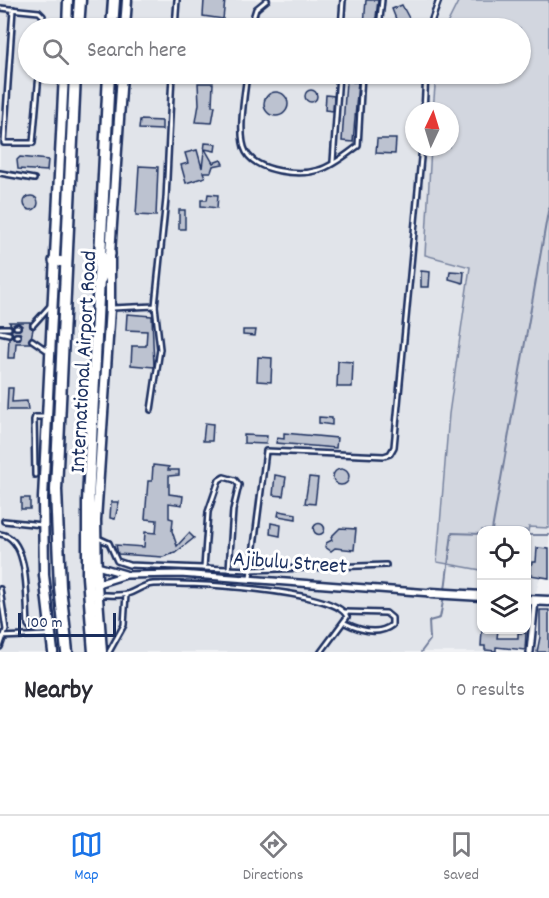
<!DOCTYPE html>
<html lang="en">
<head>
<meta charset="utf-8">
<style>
  :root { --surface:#fff; --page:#f2f2f3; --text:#2b2b33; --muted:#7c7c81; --line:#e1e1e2; --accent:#1a73e8 }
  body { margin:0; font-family:Dekko,sans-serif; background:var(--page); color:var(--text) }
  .controls { position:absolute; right:18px; bottom:18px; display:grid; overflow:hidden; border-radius:12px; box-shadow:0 2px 4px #0004 }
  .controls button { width:54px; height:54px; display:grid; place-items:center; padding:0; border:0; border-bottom:2px solid var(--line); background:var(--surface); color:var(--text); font:30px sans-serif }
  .compass { position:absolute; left:405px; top:102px; width:54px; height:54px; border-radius:50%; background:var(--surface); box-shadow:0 2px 4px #0004; rotate:4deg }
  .scale { position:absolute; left:18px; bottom:15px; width:98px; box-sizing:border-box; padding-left:6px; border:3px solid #1b2f5e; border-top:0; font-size:16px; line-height:21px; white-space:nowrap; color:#1b2f5e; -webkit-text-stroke:4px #fff; paint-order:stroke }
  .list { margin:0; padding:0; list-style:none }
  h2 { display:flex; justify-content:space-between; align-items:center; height:78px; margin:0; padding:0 24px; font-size:26px }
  h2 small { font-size:20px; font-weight:400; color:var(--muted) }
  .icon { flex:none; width:33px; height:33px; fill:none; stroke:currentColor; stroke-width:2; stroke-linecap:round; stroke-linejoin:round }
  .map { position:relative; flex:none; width:549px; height:652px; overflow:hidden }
  .search { position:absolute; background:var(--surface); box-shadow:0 2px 4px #0004; left:18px; right:18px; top:18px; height:66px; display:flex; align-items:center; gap:15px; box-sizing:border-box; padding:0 21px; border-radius:33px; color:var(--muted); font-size:22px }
  .sheet { height:162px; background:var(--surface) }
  nav { display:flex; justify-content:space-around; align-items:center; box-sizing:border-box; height:84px; border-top:2px solid var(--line); background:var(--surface); font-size:16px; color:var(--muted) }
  nav a { display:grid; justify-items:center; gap:3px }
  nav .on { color:var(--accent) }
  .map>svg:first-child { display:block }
  .built { fill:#e1e4ea; fill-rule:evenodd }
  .green { fill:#d2d6df; stroke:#76829e; stroke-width:1.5 }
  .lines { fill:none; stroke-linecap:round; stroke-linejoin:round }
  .stream { stroke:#707c9a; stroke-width:2 }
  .building { fill:#bcc2d0; stroke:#1b2f5e; stroke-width:1.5 }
  .lane-casing { stroke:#1b2f5e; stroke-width:8 }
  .street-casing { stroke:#1b2f5e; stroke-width:10 }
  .secondary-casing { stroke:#1b2f5e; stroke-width:13 }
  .primary-casing { stroke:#1b2f5e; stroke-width:14 }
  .highway-casing { stroke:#1b2f5e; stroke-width:15 }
  .lane { stroke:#fff; stroke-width:3 }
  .street { stroke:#fff; stroke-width:5 }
  .secondary { stroke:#fff; stroke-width:8 }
  .primary { stroke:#fff; stroke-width:9 }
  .highway { stroke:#fff; stroke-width:10 }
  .labels { text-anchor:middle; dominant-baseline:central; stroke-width:6; stroke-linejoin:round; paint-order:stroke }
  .street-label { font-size:22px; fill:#1b2f5e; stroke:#fff }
</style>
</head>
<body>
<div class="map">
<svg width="549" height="652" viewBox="0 0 549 652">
  <rect width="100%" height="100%" fill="#f1f2f5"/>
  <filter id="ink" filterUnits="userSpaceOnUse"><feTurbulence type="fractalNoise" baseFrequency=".0167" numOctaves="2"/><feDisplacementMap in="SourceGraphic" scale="12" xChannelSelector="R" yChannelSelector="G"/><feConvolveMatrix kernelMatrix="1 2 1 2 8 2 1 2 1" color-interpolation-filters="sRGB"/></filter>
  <g filter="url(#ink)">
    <path class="built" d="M0,0H549V543L532,608H527L526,530H482V630H495L493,643L496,652H0ZM28,28H520V74H28ZM414,111H450V147H414Z"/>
    <polygon class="green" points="459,0 549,0 549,528 529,527 527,535 526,530 482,530 481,570 437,562 449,414 470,267 425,255 431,147 450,147 450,111 433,111 436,74 520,74 520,28 445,28"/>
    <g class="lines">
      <g class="stream">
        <polyline points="492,530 549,206"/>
        <polyline points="526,535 549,535"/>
        <polyline points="445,590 452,533 482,534"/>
        <polyline points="421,652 430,640 429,621 440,618 444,596"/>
      </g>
    </g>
    <g class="building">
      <polygon points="204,0 225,0 223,19 203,16"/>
      <polygon points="366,0 378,0 375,26 364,25"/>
      <polygon points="402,5 411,22 407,23 410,28 394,28 391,21 396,19 392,9"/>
      <polygon points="260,74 292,74 275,79"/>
      <polygon points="349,74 354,74 353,82 358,82 353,142 342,141 346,81 348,81"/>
      <polygon points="198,83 213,83 212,106 215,106 212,123 196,122 199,104"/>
      <circle cx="311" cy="96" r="6"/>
      <circle cx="276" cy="104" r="12"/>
      <polygon points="326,95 334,96 333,111 325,110"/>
      <polygon points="140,120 162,121 162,130 139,129"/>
      <polygon points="377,139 396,139 395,154 376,153"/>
      <polygon points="205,143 216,144 215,151 205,149 213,163 221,160 223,164 213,166 211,172 203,172 205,177 186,183 181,165 188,163 185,153 197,150 202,168"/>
      <polygon points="20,157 48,160 47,171 18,169 17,160"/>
      <polygon points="139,166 158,167 156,216 136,215"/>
      <polygon points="208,194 218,195 217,208 201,206 201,200 207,200"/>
      <circle cx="31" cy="203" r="7"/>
      <rect x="179" y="210" width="6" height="19"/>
      <polygon points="421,271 430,272 429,287 421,287"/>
      <polygon points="450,271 464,272 463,283 449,279"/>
      <polygon points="127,314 152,316 154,367 131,365 132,346 146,346 147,331 126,330"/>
      <polygon points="9,322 30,322 30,327 33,329 30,343 16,343 15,358 8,358 9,338 12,336 15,339 20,339 20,333 13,334 11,331 13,329 19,330 22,326 18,323 12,326"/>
      <polygon points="243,330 256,330 255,336 243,335"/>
      <polygon points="258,357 272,358 271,382 257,381"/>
      <polygon points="338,361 353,362 352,387 337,387"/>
      <polygon points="8,388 13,388 12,402 27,401 28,410 7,410"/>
      <polygon points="319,417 332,418 332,425 319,423"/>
      <polygon points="205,423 213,424 212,441 203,441"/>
      <polygon points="284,433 337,438 336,448 276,443 277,438 284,439"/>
      <polygon points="244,435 267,436 266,444 244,443"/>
      <polygon points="153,465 169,467 168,470 179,470 179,475 169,476 169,494 183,496 182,505 169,503 169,518 173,519 172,531 177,546 189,533 194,538 175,553 163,557 118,554 116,545 144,547 145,532 156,533 157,520 145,519 148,481 152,481"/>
      <circle cx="341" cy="477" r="8"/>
      <polygon points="275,475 286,477 283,496 273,495"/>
      <polygon points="309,477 318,478 315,504 305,503"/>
      <rect x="21" y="498" width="9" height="11"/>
      <polygon points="111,502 119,502 115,519 110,518"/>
      <polygon points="279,511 296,514 296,519 278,516"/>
      <polygon points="271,523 281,525 280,536 270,534"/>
      <circle cx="319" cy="529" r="5.5"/>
      <polygon points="340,528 356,529 354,550 335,548 331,551 325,547 326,543 332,540 331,537"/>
      <polygon points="537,548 549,549 549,578 530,575 532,562 536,562"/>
      <polygon points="540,610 549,610 549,652 537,652 540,637"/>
      <polygon points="482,630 498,630 497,638 518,638 518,633 526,633 525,650 496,647 496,651 485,650 485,646 481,646"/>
    </g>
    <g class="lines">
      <g class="lane-casing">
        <g id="lane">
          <polyline points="0,8 39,12 43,16 42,28"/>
          <polyline points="13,9 4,143 33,143 39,74"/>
          <polyline points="175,28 177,0"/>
          <polyline points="250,28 256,9 267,0"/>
          <polyline points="341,28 343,0"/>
          <polyline points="379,28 382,0"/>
          <polyline points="429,28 439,0"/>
          <path d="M247,74C245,92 237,136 246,152C257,172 299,176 319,170C333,166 347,154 358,146L362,74"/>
          <polyline points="424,111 426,74"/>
          <polyline points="333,162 339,74"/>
          <polyline points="0,173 34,179"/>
          <polyline points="112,308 155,306 166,199 172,74"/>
          <polyline points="33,325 50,306"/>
          <polyline points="16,327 18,327"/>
          <polyline points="0,328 9,328"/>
          <polyline points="0,332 9,334"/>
          <polyline points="16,336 18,336"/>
          <polyline points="32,340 48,351"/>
          <polyline points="151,410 160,349 155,306"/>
          <polyline points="35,475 34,420 35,417 45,417"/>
          <polyline points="4,521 42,525"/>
          <path d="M0,534C30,537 26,601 28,625C33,633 40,631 49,630"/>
          <polyline points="98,538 109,543 117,561 129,565 251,570 386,565"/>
          <polyline points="204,568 208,512 219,480 224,477 235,480 239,485 233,510 229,569"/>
          <polyline points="250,578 266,451 384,456 390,454 394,447 422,147"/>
          <polyline points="0,589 6,630 0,647"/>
          <path d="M100,595C108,595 119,596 127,594C137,591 142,585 153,584C182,582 338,589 347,617L321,652"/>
          <path d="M345,612L386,613L392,618V625C378,636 359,630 345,623"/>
          <polyline points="0,637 49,635"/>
          <polyline points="109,652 124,625 126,594"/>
        </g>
      </g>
      <g class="street-casing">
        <g id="street">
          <polyline points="97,566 125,574"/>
          <polyline points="97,584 126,575 180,574 431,593"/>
          <polyline points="530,652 535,600"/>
        </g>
      </g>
      <g class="secondary-casing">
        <g id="secondary">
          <polyline points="67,28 68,0"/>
          <polyline points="125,28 127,0"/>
          <polyline points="431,593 482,596"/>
          <polyline points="526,600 549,601"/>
          <polyline points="53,652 44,575 43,498 64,74"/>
          <polyline points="102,652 97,584 96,520 110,308 110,254 122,74"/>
        </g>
      </g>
      <g class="primary-casing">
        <g id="primary">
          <polyline points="54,261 66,262"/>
          <polyline points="101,279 110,254"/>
        </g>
      </g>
      <g class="highway-casing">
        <g id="highway">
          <polyline points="78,28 80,0"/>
          <polyline points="112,28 114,0"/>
          <polyline points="67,652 60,587 56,490 75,74"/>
          <polyline points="94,652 88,577 88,501 109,74"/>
        </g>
      </g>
      <use href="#lane" class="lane"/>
      <use href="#street" class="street"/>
      <use href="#secondary" class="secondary"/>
      <use href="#primary" class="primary"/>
      <use href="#highway" class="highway"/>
    </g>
  </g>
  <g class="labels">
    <g class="street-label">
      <text transform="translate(85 362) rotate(-87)">International Airport Road</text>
      <text transform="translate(290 564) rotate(4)">Ajibulu Street</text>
    </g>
  </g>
</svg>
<div class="controls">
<button><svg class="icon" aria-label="locate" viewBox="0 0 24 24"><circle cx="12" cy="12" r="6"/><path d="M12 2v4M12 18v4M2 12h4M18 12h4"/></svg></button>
<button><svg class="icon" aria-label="layers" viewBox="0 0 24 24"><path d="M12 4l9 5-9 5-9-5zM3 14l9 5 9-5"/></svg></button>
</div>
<svg class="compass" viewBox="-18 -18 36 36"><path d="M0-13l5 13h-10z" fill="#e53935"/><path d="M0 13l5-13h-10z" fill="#7c7c81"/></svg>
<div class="scale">100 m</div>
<div class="search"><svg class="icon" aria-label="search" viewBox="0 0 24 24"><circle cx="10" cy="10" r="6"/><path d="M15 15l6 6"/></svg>Search here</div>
</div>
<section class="sheet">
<h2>Nearby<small>0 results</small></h2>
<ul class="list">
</ul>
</section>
<nav>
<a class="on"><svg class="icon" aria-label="map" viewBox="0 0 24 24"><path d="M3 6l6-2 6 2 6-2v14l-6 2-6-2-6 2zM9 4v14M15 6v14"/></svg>Map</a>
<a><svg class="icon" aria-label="directions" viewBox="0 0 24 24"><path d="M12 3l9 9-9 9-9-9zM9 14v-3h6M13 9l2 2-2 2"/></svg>Directions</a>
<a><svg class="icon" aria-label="saved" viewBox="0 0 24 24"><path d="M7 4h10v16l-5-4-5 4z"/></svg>Saved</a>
</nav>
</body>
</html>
